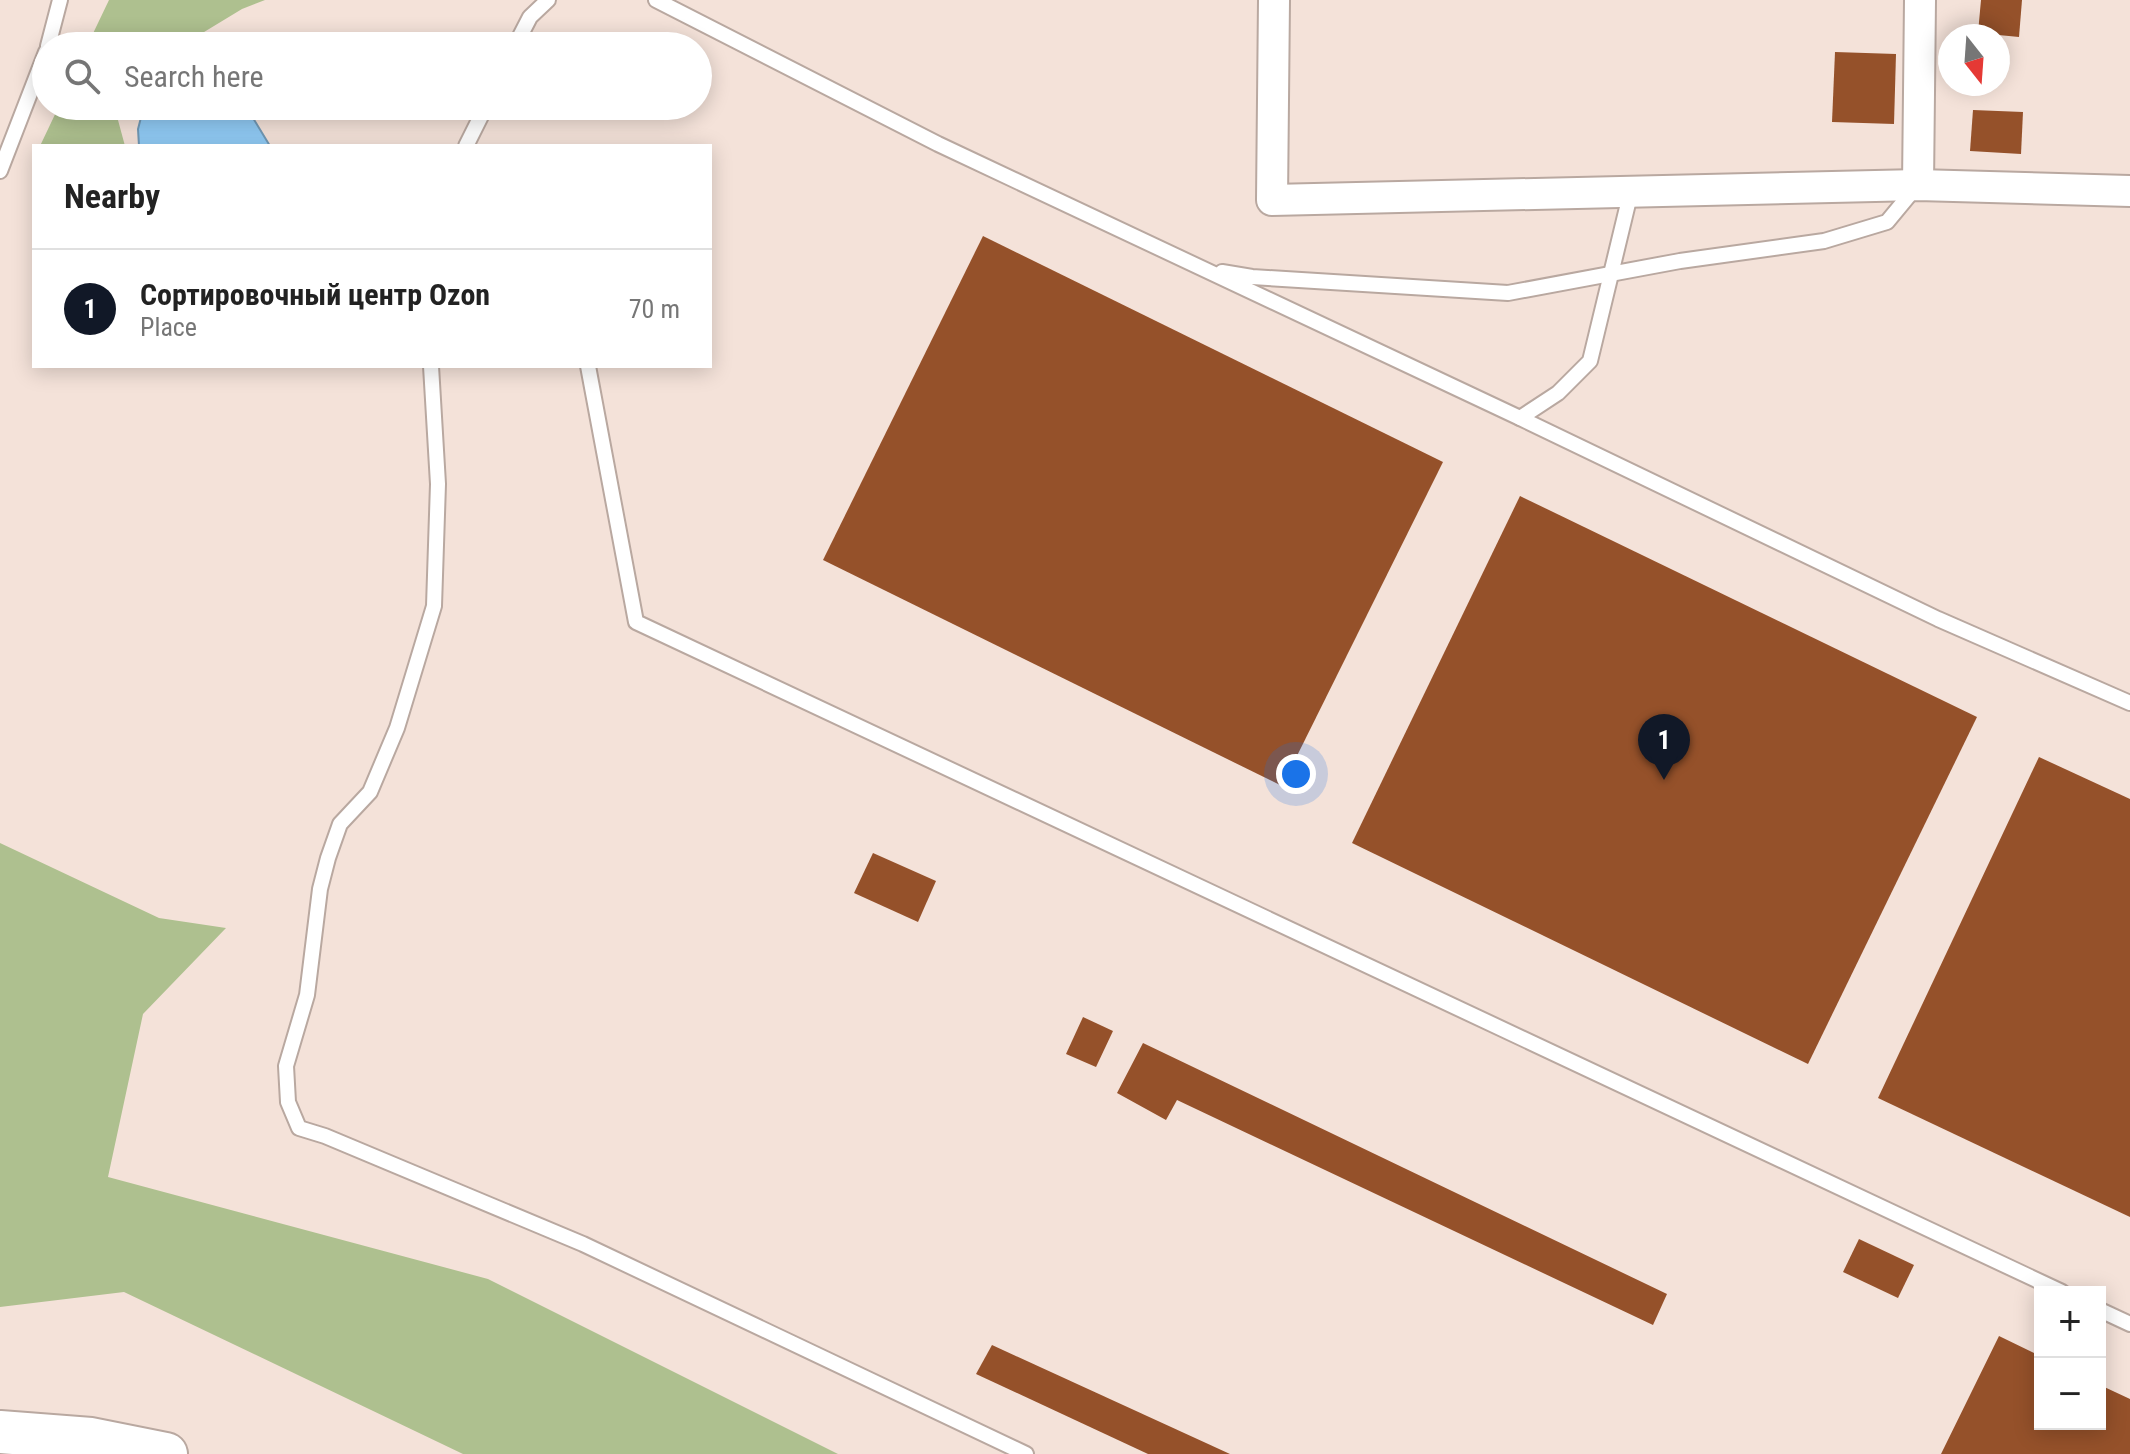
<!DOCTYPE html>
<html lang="en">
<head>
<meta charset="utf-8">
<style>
  :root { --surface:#fff; --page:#f2f2f2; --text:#222; --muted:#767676; --line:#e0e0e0; --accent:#111827 }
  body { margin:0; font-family:"Roboto Condensed",sans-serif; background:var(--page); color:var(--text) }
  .controls { position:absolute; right:24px; bottom:24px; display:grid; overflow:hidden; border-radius:0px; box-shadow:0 4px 20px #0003 }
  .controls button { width:72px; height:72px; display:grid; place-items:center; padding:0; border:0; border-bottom:2px solid var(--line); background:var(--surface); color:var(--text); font:40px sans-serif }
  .compass { position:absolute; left:1938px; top:24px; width:72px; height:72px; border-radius:50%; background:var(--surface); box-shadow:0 4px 20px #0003; rotate:163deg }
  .you { position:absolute; left:1296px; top:774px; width:28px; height:28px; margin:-20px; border:6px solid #fff; border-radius:50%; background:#1a73e8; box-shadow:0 0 0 12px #1a73e833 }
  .badge { display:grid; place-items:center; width:52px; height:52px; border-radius:50%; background:var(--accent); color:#fff; font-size:26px; font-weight:700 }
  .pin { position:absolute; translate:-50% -66px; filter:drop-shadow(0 2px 4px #0008) }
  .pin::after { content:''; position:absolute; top:42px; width:28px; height:24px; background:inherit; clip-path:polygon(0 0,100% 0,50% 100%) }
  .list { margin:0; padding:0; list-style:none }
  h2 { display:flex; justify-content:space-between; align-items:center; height:104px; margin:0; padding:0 32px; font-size:34px }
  h2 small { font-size:26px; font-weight:400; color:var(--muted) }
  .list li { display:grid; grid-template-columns:52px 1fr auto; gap:24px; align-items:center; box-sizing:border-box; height:120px; padding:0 32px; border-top:2px solid var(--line) }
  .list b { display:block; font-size:30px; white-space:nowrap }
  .list p { margin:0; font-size:26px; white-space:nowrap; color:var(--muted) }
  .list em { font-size:26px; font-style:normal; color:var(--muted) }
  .icon { flex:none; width:44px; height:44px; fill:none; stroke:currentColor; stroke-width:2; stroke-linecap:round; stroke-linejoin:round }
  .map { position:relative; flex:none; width:2130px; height:1454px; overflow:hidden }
  .search { position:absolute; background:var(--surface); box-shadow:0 4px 20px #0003; left:32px; top:32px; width:680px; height:88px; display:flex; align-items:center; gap:20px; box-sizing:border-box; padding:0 28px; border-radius:44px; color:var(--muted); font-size:30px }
  .panel { position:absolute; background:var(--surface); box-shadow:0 4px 20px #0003; left:32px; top:144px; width:680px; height:224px; border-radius:0px }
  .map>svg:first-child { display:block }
  .green { fill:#aec08f }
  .water { fill:#90caf4; stroke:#7299b5; stroke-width:2 }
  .building { fill:#95512a }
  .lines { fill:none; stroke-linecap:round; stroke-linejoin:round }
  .service-casing { stroke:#b9a8a0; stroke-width:18 }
  .minor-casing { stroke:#b9a8a0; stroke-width:34 }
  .secondary-casing { stroke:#b9a8a0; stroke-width:46 }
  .service { stroke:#fff; stroke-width:14 }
  .minor { stroke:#fff; stroke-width:30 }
  .secondary { stroke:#fff; stroke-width:42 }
</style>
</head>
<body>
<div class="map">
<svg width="2130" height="1454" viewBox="0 0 2130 1454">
  <rect width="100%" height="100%" fill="#f4e2d9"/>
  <g class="green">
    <polygon points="109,0 265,0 242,9 181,46 87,46"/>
    <polygon points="59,106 118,106 115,109 125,146 40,146"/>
    <polygon points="0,843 159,918 226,928 143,1014 108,1177 488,1279 838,1454 463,1454 124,1292 0,1307"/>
  </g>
  <polygon class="water" points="144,106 240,106 253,118 270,146 139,146 138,129"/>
  <g class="building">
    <polygon points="1981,0 2022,0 2019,37 1978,33"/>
    <polygon points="1835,52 1896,54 1894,124 1832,122"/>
    <polygon points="1973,110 2023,112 2021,154 1970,151"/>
    <polygon points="983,236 1443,462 1282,786 823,560"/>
    <polygon points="1520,496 1977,717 1808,1064 1352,843"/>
    <polygon points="2039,757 2130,799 2130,1217 1878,1098"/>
    <polygon points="873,853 936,881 918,922 854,893"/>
    <polygon points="1083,1017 1113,1031 1096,1067 1066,1054"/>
    <polygon points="1143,1043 1667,1294 1653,1325 1177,1100 1166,1120 1117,1093"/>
    <polygon points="1859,1239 1914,1265 1898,1298 1843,1272"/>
    <polygon points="1999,1336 2040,1356 2040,1424 2100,1424 2100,1385 2130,1399 2130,1454 1941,1454"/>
    <polygon points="992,1345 1230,1454 1148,1454 976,1374"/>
  </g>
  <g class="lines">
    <g class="service-casing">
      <g id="service">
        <polyline points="656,0 938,144 1520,418 1938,619 2130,703"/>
        <polyline points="48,46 60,0"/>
        <polyline points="515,46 530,17 548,0"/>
        <polyline points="466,146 486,106"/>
        <polyline points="0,171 46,52"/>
        <polyline points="1222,272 1252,277 1508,293 1680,261 1824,241 1887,222 1916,187"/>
        <polyline points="431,366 438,484 434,606 397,728 370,792 340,824 328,858 320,889 307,995 286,1066 288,1102 299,1128 325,1136 583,1244 1026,1454"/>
        <polyline points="588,366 636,622 2062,1292"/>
        <polyline points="1520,418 1558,393 1590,361 1631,191"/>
        <polyline points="2100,1310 2130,1324"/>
      </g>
    </g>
    <g class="minor-casing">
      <g id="minor">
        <polyline points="1274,0 1272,200 1918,185 2130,191"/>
        <polyline points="1918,185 1920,0"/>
      </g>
    </g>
    <g class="secondary-casing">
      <polyline id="secondary" points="0,1432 91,1439 166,1454"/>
    </g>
    <use href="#service" class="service"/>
    <use href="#minor" class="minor"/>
    <use href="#secondary" class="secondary"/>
  </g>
</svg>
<div class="controls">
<button>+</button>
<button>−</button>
</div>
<svg class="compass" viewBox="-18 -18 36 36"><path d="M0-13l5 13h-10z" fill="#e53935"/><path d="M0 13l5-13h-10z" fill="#767676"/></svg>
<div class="you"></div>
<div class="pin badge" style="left:1664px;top:780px">1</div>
<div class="search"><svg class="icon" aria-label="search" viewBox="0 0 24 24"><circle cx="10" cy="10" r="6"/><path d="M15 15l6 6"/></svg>Search here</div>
<section class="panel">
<h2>Nearby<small></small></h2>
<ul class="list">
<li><span class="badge">1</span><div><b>Сортировочный центр Ozon</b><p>Place</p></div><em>70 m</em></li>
</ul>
</section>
</div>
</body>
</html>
